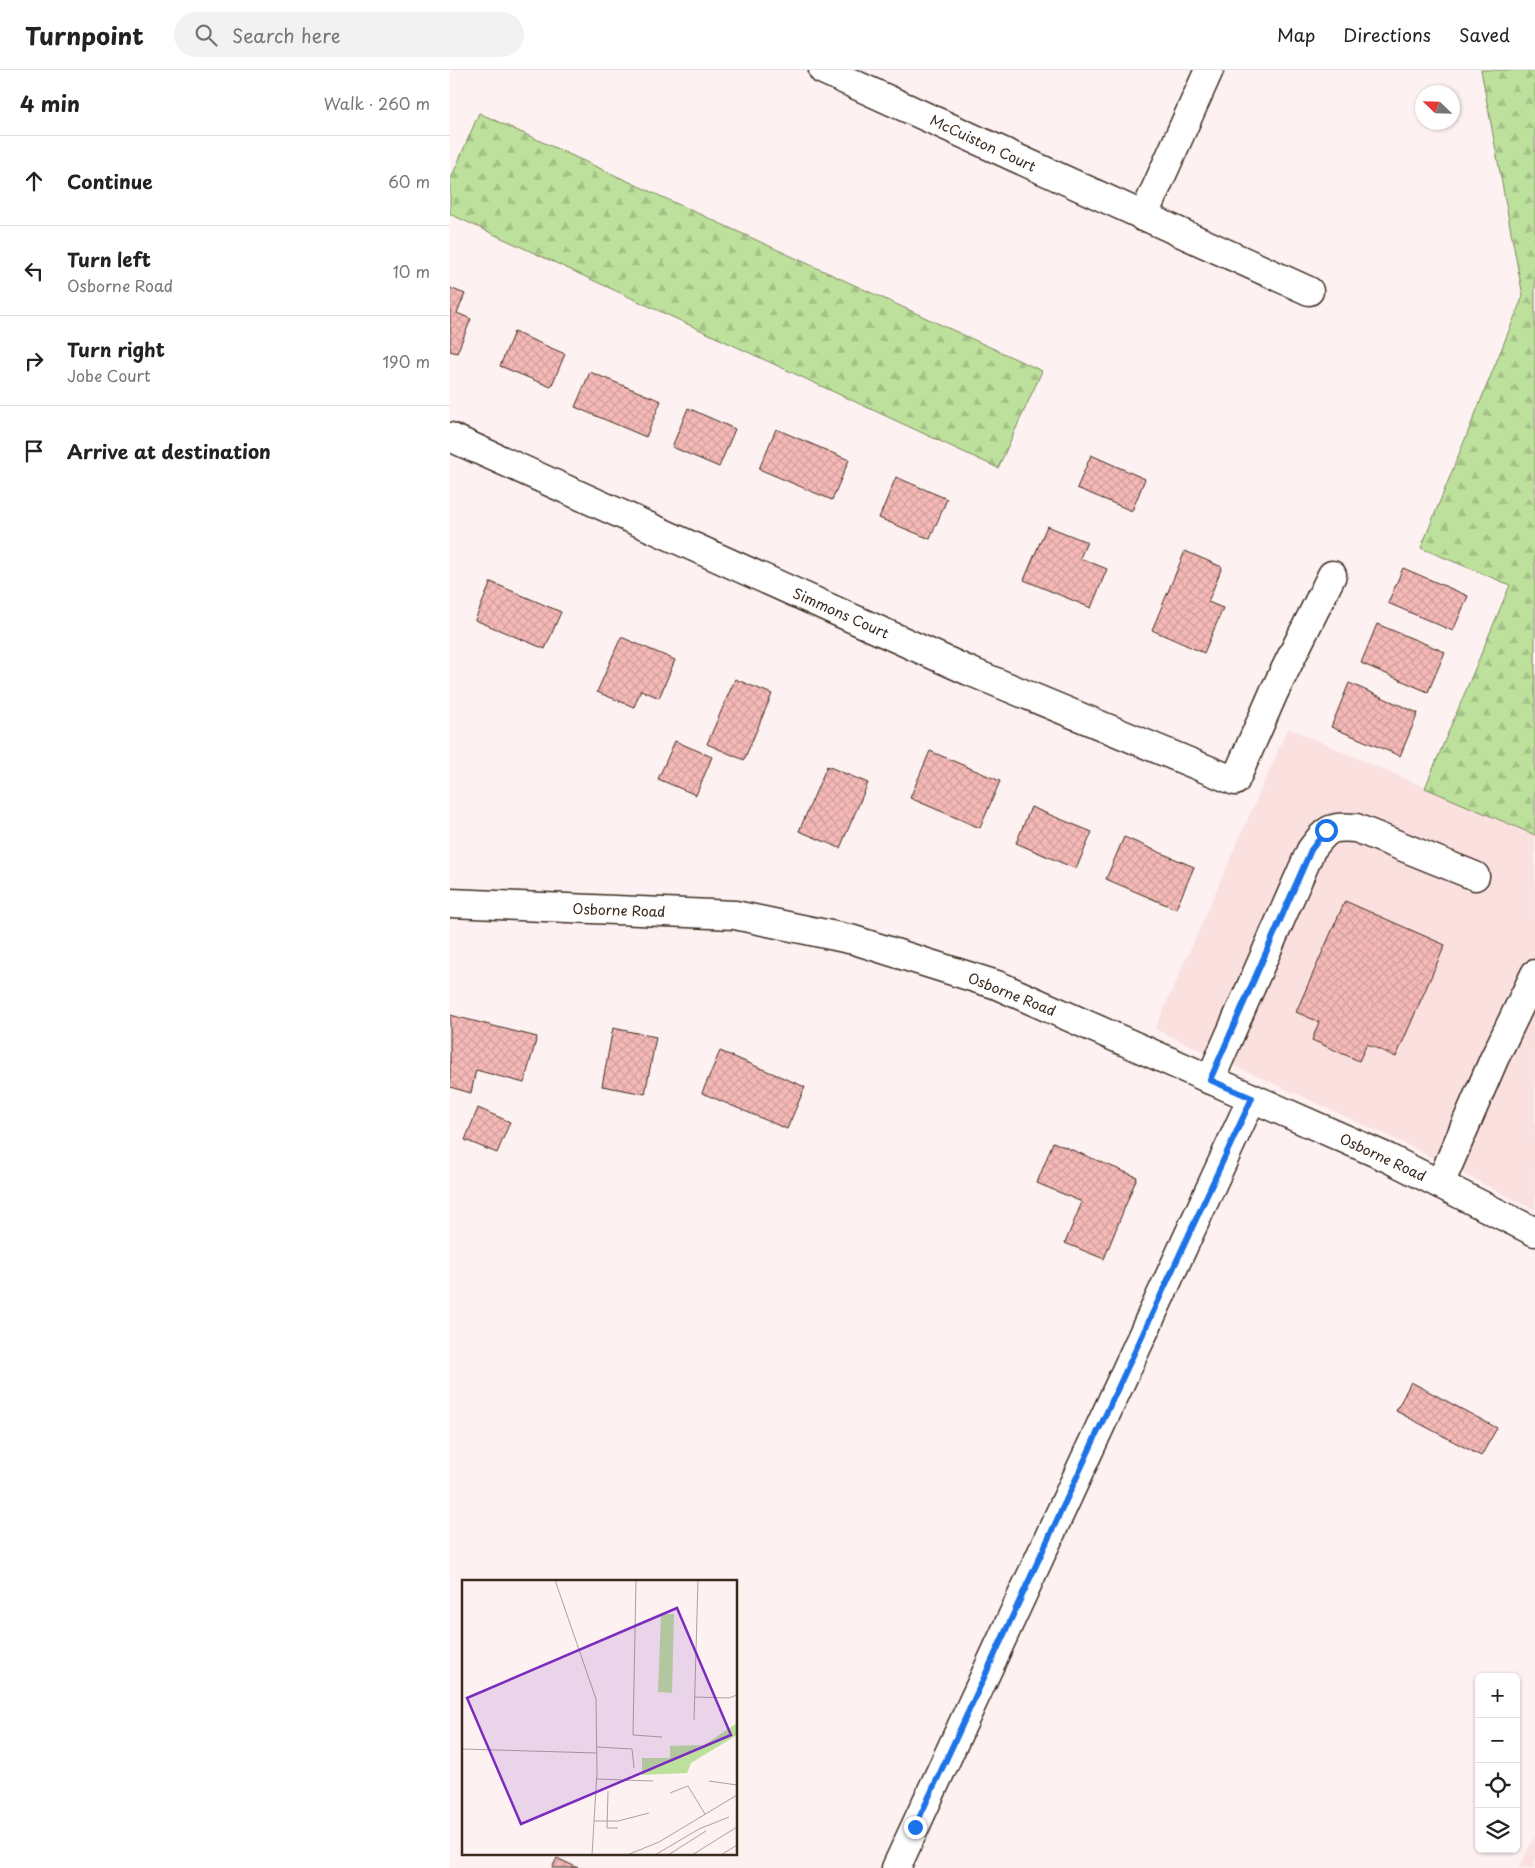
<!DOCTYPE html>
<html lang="en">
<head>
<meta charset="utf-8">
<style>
  :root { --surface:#fff; --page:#f2f2f2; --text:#222; --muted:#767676; --line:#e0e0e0 }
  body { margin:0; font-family:"Playpen Sans",sans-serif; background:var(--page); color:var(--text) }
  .controls { position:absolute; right:15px; bottom:15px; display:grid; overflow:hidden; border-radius:8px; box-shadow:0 1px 4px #0004 }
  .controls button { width:45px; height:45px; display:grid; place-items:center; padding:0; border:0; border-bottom:1px solid var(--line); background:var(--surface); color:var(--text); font:25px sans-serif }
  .compass { position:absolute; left:965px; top:15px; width:45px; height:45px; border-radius:50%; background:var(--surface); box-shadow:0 1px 4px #0004; rotate:293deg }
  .stop { position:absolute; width:15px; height:15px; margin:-11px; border:4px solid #1a73e8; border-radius:50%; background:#fff }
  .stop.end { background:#1a73e8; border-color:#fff; box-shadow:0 1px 5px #0008 }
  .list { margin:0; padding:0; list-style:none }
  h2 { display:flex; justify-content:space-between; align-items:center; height:65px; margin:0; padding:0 20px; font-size:21px }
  h2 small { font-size:16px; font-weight:400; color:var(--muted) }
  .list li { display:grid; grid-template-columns:32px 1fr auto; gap:15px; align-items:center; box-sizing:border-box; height:90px; padding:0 20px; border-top:1px solid var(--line) }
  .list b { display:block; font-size:19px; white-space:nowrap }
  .list p { margin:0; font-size:16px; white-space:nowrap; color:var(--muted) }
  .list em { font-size:16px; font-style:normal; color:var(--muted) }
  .icon { flex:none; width:28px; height:28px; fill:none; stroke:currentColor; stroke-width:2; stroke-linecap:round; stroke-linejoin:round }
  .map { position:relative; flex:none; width:1085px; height:1798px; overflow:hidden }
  header { display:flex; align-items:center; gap:30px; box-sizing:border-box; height:70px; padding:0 25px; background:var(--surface); border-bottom:1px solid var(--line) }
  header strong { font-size:24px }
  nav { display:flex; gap:28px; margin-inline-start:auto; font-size:18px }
  .search { width:350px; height:45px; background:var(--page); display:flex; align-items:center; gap:12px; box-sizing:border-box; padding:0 18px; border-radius:28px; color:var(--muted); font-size:19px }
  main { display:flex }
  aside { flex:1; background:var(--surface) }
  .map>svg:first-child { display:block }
  .built { fill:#fbe0e0 }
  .forest { fill:url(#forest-firs); stroke:#7c865d }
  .building { fill:url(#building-cross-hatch); stroke:#3b2a1e }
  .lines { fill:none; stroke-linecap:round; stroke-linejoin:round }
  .minor-casing { stroke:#3b2a1e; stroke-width:31 }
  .minor { stroke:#fff; stroke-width:28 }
  .route { stroke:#1a73e8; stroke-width:6 }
  .labels { text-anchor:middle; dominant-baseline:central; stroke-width:4.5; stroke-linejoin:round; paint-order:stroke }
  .street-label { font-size:14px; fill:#3b2a1e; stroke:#fff }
  .inset-road { fill:none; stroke:#afa19d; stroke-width:1 }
  .view { fill:#7b2cbf; fill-opacity:0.15; stroke:#7b2cbf; stroke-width:2.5 }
  .inset-edge { fill:none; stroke:#3b2a1e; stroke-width:2.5 }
</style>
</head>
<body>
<header>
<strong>Turnpoint</strong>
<div class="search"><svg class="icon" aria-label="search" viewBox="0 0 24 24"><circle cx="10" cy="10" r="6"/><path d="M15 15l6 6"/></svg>Search here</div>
<nav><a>Map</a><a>Directions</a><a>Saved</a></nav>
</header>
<main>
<aside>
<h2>4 min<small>Walk · 260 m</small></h2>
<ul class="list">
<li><svg class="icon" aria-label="ahead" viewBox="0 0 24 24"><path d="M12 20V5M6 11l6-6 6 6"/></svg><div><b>Continue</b></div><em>60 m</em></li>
<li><svg class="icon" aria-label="left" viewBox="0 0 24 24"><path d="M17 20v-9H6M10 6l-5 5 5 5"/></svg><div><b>Turn left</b><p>Osborne Road</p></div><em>10 m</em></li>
<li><svg class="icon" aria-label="right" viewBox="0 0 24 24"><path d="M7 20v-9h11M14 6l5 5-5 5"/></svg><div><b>Turn right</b><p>Jobe Court</p></div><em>190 m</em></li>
<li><svg class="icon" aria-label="arrive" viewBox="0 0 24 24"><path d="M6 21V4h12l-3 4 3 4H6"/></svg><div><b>Arrive at destination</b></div></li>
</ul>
</aside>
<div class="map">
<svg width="1085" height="1798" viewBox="0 0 1085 1798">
  <defs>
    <pattern id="forest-firs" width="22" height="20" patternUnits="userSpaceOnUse" patternTransform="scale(1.25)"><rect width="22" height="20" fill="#bde19c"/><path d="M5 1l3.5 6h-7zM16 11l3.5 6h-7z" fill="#a3c186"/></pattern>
    <pattern id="building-cross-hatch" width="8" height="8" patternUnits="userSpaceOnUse" patternTransform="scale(1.25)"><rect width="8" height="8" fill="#f5b9b7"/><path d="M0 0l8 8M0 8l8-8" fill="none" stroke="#d39f9d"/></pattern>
  </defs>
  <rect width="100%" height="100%" fill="#fdf1f1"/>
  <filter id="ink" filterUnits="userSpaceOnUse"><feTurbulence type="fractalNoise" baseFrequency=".02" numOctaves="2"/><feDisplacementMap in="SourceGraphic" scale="10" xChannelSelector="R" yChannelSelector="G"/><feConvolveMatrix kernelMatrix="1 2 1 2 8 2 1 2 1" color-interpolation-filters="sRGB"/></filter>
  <g filter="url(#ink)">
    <g class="built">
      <polygon points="838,658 1085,765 1085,1140 951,1072 705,959"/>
      <polygon points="1085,1766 1085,1798 1069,1798"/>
    </g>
    <g class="forest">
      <polygon points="1031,0 1085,0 1085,765 975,718 1060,515 971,478 1073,226"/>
      <polygon points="29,43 592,301 548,398 0,144 0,111"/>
    </g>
    <g class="building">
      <polygon points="0,218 15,224 7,243 21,249 7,283 0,281"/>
      <polygon points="64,262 115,284 101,317 50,296"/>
      <polygon points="140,302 211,331 196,367 125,337"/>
      <polygon points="238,338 285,359 269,397 222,377"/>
      <polygon points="326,359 399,390 382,430 309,399"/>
      <polygon points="641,385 695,409 682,441 627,418"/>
      <polygon points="446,407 497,429 480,469 429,448"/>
      <polygon points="597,456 637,472 630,488 657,499 641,538 574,510"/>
      <polygon points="735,481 772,497 758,532 773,538 754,583 702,560"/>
      <polygon points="953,498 1018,526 1003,561 938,533"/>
      <polygon points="41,512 111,542 95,579 25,550"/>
      <polygon points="927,554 995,582 978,622 911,593"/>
      <polygon points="171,567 225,590 209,628 191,620 184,637 147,622"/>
      <polygon points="285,609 322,624 294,690 257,674"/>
      <polygon points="899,613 968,643 950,686 881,657"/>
      <polygon points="225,671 262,687 246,725 208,709"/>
      <polygon points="480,681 550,711 530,758 460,728"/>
      <polygon points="377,696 418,713 390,778 349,761"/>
      <polygon points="581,737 642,762 626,799 566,773"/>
      <polygon points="674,767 744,797 726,839 656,809"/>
      <polygon points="895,831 995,875 946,987 917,974 909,991 862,970 869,952 846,942"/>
      <polygon points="0,945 87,967 74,1013 26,1000 21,1023 0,1017"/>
      <polygon points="163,958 206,967 195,1024 152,1016"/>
      <polygon points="270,981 355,1017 337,1059 252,1023"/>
      <polygon points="28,1038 60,1052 47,1083 15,1070"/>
      <polygon points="603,1072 687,1107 654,1189 615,1173 632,1132 587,1113"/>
      <polygon points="961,1312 1047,1358 1031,1386 946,1341"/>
      <polygon points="107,1788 128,1798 102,1798"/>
    </g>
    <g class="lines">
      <g class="minor-casing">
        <g id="minor">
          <polyline points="373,0 859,221"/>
          <polyline points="693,147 759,0"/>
          <polyline points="0,367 519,601 785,711 824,622 882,505"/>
          <polyline points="0,833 285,845 404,870 547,915 938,1088 1085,1162"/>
          <path d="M760,1010L861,780C877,759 879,756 906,758L1025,806"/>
          <polyline points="990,1114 1044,989 1085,904"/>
          <polyline points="446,1798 802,1028"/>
        </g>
      </g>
      <use href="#minor" class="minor"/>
    </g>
  </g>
  <g class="lines" filter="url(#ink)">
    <polyline class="route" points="465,1757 802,1028 760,1010 861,780 876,760"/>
  </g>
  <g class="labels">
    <g class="street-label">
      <text transform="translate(533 73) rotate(25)">McCuiston Court</text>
      <text transform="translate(391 543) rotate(24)">Simmons Court</text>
      <text transform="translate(169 840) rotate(2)">Osborne Road</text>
      <text transform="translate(562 924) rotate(22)">Osborne Road</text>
      <text transform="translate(933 1087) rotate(25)">Osborne Road</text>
    </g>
  </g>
  <g transform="translate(12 1510)">
    <rect width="275" height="275" fill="#fdf1f1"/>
    <path d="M199,34H212L210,113L196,112ZM275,143V155L229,183L225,193L180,195V178H208V166L242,165Z" fill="#bde19c"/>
    <path class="inset-road" d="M36,0H81M93,0L134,119L135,192L130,275M174,0L171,155L200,157M233,117L267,118L275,115M232,140L236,0M135,167L170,169L172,188M0,169L135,173M134,199L191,201M247,201L275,205M146,211L145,248H156M208,213L226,206L243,234M132,241H156L187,233M165,275L197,262L275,215M193,275L237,249L267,237M206,275L244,251M230,275L275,247M259,275L275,265"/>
    <path class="view" d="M215,28L269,155L59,244L5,118Z"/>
    <rect width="275" height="275" class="inset-edge"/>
  </g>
</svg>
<div class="controls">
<button>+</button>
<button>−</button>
<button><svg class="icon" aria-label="locate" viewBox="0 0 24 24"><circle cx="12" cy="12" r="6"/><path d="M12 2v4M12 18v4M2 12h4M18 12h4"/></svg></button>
<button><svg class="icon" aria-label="layers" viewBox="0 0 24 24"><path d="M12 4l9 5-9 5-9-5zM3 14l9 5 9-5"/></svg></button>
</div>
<svg class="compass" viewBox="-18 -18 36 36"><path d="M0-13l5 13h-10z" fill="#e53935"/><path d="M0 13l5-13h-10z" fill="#767676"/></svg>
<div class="stop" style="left:876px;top:760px"></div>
<div class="stop end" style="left:465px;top:1757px"></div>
</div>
</main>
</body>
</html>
